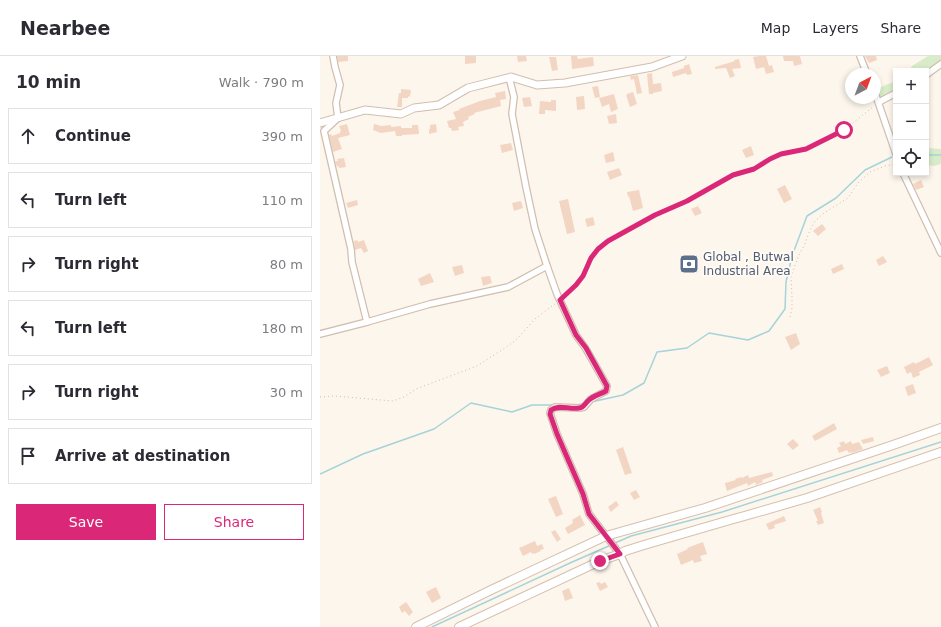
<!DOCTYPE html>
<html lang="en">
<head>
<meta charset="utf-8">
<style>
  :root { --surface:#fff; --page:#f2f2f3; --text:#2b2b33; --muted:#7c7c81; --line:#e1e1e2; --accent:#db2777 }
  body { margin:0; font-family:"DejaVu Sans",sans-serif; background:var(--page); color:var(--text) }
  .controls { position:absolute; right:12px; top:12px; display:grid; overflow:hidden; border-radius:0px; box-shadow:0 2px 6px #0003 }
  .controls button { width:36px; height:36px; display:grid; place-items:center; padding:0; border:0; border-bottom:1px solid var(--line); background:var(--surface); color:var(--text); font:20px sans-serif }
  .compass { position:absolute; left:525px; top:12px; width:36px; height:36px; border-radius:50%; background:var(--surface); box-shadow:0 2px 6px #0003; rotate:41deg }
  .stop { position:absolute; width:12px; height:12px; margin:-9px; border:3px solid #db2777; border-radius:50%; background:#fff }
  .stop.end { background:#db2777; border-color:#fff; box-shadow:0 1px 4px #0008 }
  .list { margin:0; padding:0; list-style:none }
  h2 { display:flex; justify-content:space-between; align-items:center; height:52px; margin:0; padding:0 16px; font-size:17px }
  h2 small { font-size:13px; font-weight:400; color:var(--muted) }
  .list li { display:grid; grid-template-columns:26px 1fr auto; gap:12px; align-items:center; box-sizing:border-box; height:56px; margin:0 8px 8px; padding:0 8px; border:1px solid var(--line); border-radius:0px }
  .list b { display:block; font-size:15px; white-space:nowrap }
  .list em { font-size:13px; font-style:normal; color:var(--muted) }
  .actions { display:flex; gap:8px; padding:12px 16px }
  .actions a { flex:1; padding:9px 0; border:1px solid var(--accent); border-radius:0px; text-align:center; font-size:14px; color:var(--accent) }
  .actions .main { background:var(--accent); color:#fff }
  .icon { flex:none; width:22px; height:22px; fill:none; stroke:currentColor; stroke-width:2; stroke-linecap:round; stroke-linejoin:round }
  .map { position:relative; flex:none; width:621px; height:571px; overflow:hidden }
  header { display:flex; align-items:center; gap:24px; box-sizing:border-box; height:56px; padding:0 20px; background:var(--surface); border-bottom:1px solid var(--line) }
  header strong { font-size:19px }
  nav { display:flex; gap:22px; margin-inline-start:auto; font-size:14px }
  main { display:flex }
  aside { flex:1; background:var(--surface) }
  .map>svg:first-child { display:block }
  .green { fill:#d8ecc9 }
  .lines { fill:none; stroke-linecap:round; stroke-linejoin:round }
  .stream { stroke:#a5d3da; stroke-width:1.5 }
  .building { fill:#f3d5c3 }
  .minor-casing { stroke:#d1beb0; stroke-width:8 }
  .tertiary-casing { stroke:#d1beb0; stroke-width:9 }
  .secondary-casing { stroke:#d6c0b0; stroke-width:10 }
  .path { stroke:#d9b8a5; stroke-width:1; stroke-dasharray:1 3; stroke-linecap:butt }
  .minor { stroke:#fff; stroke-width:5.5 }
  .tertiary { stroke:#fff; stroke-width:7 }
  .secondary { stroke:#fff; stroke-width:8 }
  .route { stroke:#db2777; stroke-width:5 }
  .labels { text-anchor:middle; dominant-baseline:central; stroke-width:4; stroke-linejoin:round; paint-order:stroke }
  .service-label { font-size:12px; fill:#4e5e75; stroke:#fffaf3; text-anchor:start }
</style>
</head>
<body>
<header>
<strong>Nearbee</strong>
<nav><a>Map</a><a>Layers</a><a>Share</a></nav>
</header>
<main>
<aside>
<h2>10 min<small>Walk · 790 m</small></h2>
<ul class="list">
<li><svg class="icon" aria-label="ahead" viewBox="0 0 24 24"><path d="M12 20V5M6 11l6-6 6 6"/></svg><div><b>Continue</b></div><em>390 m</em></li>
<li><svg class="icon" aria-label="left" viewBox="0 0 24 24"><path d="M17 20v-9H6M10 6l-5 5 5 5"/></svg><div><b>Turn left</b></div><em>110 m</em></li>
<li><svg class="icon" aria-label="right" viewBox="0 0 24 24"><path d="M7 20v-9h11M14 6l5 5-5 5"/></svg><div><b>Turn right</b></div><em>80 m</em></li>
<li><svg class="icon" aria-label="left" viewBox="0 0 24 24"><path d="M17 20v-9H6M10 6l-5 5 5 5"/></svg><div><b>Turn left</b></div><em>180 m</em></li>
<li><svg class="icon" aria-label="right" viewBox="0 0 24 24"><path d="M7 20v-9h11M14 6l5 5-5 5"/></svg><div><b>Turn right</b></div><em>30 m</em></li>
<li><svg class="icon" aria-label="arrive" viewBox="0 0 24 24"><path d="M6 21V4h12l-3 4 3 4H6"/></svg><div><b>Arrive at destination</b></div></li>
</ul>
<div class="actions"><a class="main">Save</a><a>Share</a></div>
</aside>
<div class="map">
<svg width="621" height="571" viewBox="0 0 621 571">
  <rect width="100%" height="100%" fill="#fdf6ec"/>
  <g class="green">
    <polygon points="608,0 621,0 621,5 606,16 606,15 589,15 592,10"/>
    <polygon points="576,25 576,36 560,43 556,34 561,31"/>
    <polygon points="606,92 621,93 621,108 614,110 606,109"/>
  </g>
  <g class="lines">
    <g class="stream">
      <polyline points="606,99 621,99"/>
      <polyline points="271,346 303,339 324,327 337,296 367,292 389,277 428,284 449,275 465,253 466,226 472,200 487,160 516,142 545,114 572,101"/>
      <polyline points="255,349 264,348"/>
      <polyline points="0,418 43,398 114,373 151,347 192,356 212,349 234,349"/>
      <polyline points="295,487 311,480 402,456 621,386"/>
      <polyline points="112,571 250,507 291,489"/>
    </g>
  </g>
  <g class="building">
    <polygon points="17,0 28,0 28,5 18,6"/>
    <polygon points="145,0 156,0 156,7 145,8"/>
    <polygon points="197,0 206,0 207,5 198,6"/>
    <polygon points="251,0 257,0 258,3 273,1 274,10 252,13"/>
    <polygon points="439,0 446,0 449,10 452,9 454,16 446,18 444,11 436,13 433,1"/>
    <polygon points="463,0 480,0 482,8 474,10 473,5 464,5"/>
    <polygon points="545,0 556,0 557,4 549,7"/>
    <polygon points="229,1 236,1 238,14 232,15"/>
    <polygon points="419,3 421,12 412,13 415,20 410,22 406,12 395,13 395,11 415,5 414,4"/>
    <polygon points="369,8 372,18 367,19 366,17 353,21 352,16 364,12 364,10"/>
    <polygon points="332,17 333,28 341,27 342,35 333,37 333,38 329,38 327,18"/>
    <polygon points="318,19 322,37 317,38 314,23 311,24 310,20"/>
    <polygon points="278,30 280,41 275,42 272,31"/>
    <polygon points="81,33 91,34 90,41 88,40 88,42 82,42 82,51 77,51 79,37 81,37"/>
    <polygon points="185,35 186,43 180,44 181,50 154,57 155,58 148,61 149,63 143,66 144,70 138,71 139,74 132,75 131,72 129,72 127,65 136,63 133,56 140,54 139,53 160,45 176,41 175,37"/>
    <polygon points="313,36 317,48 310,51 306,39 307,39 307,38"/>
    <polygon points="294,38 298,53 291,56 289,48 282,51 279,42"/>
    <polygon points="264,40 265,53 257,54 256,41"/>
    <polygon points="210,41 212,50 204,51 202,42"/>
    <polygon points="231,44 236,44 236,55 225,54 225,58 219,58 220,45 231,46"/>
    <polygon points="296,58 297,67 289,68 287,60"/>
    <polygon points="27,68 30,79 18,82 22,93 13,96 9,79 11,78 12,80 20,77 20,76 21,75 19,70"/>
    <polygon points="54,68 61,70 71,69 71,71 81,70 81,72 92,72 92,69 98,69 99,78 82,79 82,80 76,80 75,75 61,77 53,74"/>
    <polygon points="116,68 117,76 109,78 109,73 110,73 110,69"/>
    <polygon points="191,87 193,94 182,97 180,89"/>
    <polygon points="431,90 434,99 426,102 422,94"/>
    <polygon points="293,96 295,105 286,107 284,99"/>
    <polygon points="24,102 26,111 19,112 19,110 17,111 15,105 18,105 17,103"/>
    <polygon points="299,112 302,119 290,124 287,116"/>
    <polygon points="601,124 604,131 596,134 593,128"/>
    <polygon points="465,129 472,143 464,147 457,133"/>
    <polygon points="319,134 323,152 313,155 309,140 308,141 307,136"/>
    <polygon points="248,143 255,176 247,178 239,145"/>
    <polygon points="37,144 38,149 28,152 26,147"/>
    <polygon points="201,145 203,152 194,155 192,147"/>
    <polygon points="378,150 382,157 375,160 371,153"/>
    <polygon points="273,161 275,169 267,171 265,163"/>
    <polygon points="502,168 506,173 498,180 493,175"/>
    <polygon points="37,184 38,186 44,184 48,195 44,197 41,192 35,194 34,185"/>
    <polygon points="563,200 567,206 559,210 556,204"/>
    <polygon points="522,208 524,213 513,218 511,213"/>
    <polygon points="142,209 144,217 135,220 132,211"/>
    <polygon points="110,217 114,226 101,230 98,223"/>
    <polygon points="170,220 172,227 163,230 161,221"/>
    <polygon points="476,277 480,288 471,294 465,281"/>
    <polygon points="609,301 613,309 599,316 600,319 593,322 591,316 587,318 584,311 594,306 595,308"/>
    <polygon points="567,310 570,317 561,321 557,314"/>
    <polygon points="593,328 596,337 588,340 585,331"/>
    <polygon points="514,367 517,373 495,385 492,380"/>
    <polygon points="553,381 554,385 543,388 541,384"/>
    <polygon points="473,383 479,389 473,394 467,388"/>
    <polygon points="524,385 525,388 531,385 532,388 539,386 543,393 532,397 532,396 529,397 527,394 519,397 517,392 521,390 519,387"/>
    <polygon points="303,391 312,417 305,419 296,394"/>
    <polygon points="452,416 453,420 442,424 443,426 436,429 435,426 428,430 427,427 407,435 406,432 405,427 416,424 415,423 421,421 422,422 428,419 429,422"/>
    <polygon points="316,434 320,441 314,444 310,437"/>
    <polygon points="236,440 243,458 236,461 228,443"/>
    <polygon points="296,445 299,449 291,456 288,451"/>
    <polygon points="500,451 502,456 501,457 504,467 498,469 496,465 498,465 493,454"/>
    <polygon points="260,459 265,469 248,478 245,472 253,467 252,464"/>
    <polygon points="464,460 466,465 454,469 455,472 449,474 446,468"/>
    <polygon points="235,474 241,483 237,486 231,476"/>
    <polygon points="215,485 217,490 222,488 224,493 220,494 221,495 214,498 214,497 212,498 211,496 203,500 199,492"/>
    <polygon points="383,486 387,498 380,500 382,505 374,507 373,504 361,509 357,498 368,493 367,492"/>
    <polygon points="280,526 281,528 285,526 288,531 280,535 276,527"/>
    <polygon points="116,531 121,542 112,547 106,536"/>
    <polygon points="249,532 253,542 245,545 242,535"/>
    <polygon points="86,546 93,556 89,560 85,555 82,557 79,551"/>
  </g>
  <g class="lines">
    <g class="minor-casing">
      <g id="minor">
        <polyline points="13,0 15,11 20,29 16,47 18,62 4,75 31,193 32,206 47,266 110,248 188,231 227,210 237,238 256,279 266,293 287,330 286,335 271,343 264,351 260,352 235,351 231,354 230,357 237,378 263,438 269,458 300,498 335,571"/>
        <polyline points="540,0 547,18"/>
        <polyline points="606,19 621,8"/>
        <polyline points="191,21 190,25 194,41 192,58 206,131 215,173 227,210"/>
        <polyline points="555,37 576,98"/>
        <polyline points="559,46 576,37"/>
        <polyline points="583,117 621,197"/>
        <polyline points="0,278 47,266"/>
      </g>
    </g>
    <g class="tertiary-casing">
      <polyline id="tertiary" points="0,67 45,54 81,58 94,52 119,49 148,32 191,21 217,29 245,27 332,11 362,0"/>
    </g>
    <g class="secondary-casing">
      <g id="secondary">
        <polyline points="96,571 171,534 286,480 385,452 573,389 621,372"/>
        <polyline points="139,571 280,505 300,498 305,495 324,489 410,464 428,459 487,442 621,396"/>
      </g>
    </g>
    <g class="path">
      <polyline points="245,240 263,220 271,202 278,193 288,185 335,159 367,145 413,119 434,113 450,103 461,98 486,93 524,74 554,50"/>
      <polyline points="470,261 472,252 472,242 471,220 479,199 484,190 490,174 495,165 504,157 528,142 538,127 550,116 565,110 576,108"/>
      <polyline points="0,341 14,340 73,345 84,341 96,333 157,310 185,292 196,284 216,262 235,248"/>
    </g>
    <use href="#minor" class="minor"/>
    <use href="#tertiary" class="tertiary"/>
    <use href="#secondary" class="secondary"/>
  </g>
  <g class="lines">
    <path class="route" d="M280,505L300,498L269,458L263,438L237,378L230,358L231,354C239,348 250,354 259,352C264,352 265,347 269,344C273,340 281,338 286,335L287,330L266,292L256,279L240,244L256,229L263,220L271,202L278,193L288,185L335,159L367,145L413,119L434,113L450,103L461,98L486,93L524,74"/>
  </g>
  <defs>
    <g id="bank-square" transform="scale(1)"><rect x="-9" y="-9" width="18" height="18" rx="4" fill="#5c6f8a" stroke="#fffaf3"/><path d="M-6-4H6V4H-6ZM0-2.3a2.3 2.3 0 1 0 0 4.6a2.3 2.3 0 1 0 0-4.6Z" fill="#fff"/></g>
  </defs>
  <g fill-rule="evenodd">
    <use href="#bank-square" x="369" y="208"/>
  </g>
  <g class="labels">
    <g class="service-label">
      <text x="383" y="201">Global , Butwal<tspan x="383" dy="14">Industrial Area</tspan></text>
    </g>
  </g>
</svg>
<div class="controls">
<button>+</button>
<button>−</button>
<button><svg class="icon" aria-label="locate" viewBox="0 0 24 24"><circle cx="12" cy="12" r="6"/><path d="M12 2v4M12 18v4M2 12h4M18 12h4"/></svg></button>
</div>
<svg class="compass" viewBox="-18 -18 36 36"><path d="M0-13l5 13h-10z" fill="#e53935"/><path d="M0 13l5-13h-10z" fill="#7c7c81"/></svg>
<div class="stop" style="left:524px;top:74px"></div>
<div class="stop end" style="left:280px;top:505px"></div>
</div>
</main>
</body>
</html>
